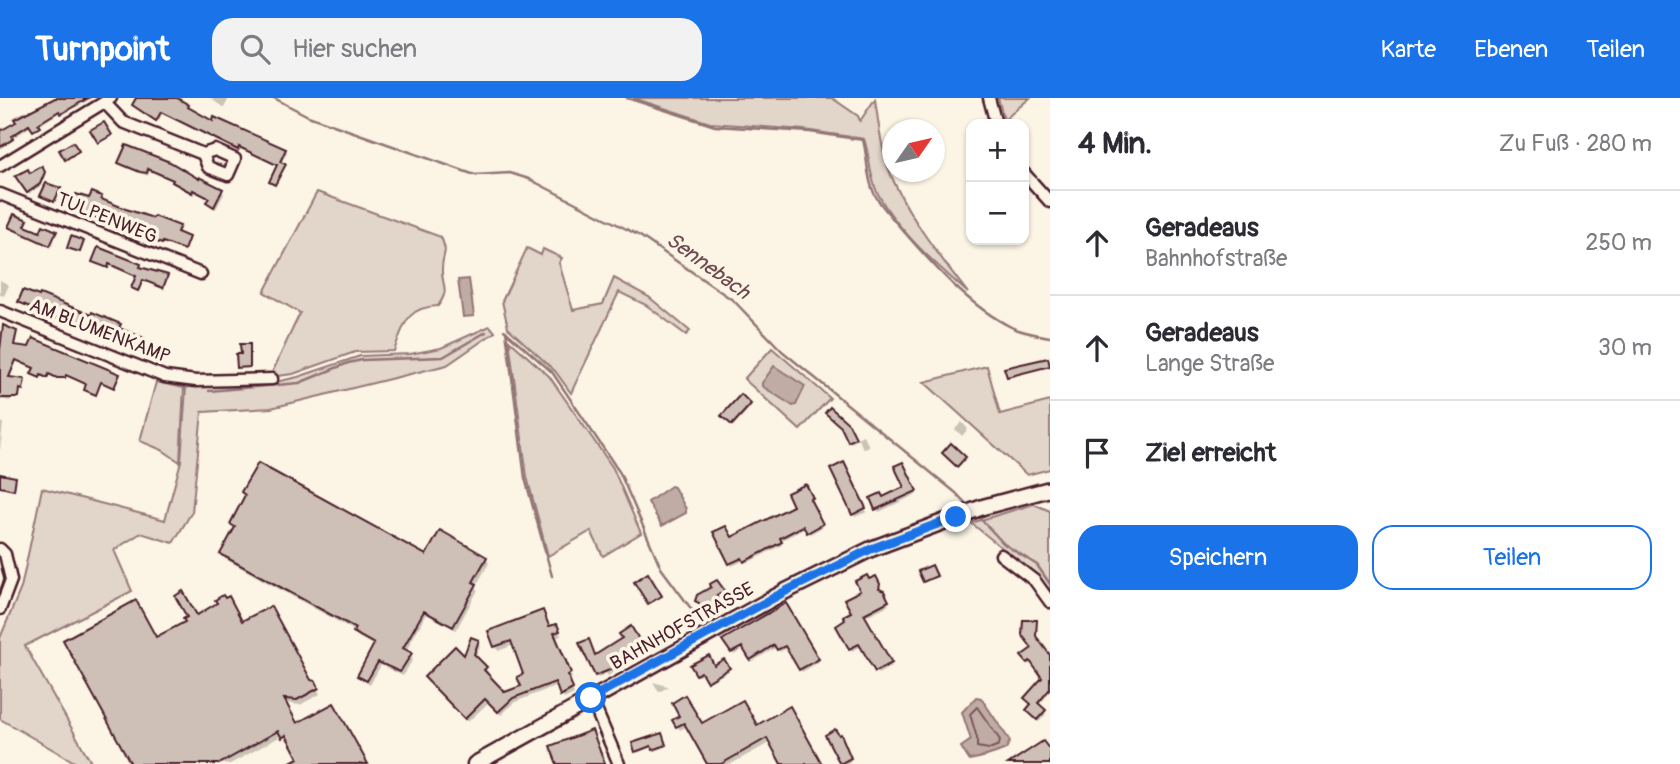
<!DOCTYPE html>
<html lang="de">
<head>
<meta charset="utf-8">
<style>
  :root { --surface:#fff; --page:#f2f2f3; --text:#2b2b33; --muted:#7c7c81; --line:#e1e1e2; --accent:#1a73e8 }
  body { margin:0; font-family:Pangolin,sans-serif; background:var(--page); color:var(--text) }
  .controls { position:absolute; right:21px; top:21px; display:grid; overflow:hidden; border-radius:14px; box-shadow:0 2px 5px #0004 }
  .controls button { width:63px; height:63px; display:grid; place-items:center; padding:0; border:0; border-bottom:2px solid var(--line); background:var(--surface); color:var(--text); font:35px sans-serif }
  .compass { position:absolute; left:882px; top:21px; width:63px; height:63px; border-radius:50%; background:var(--surface); box-shadow:0 2px 5px #0004; rotate:56deg }
  .stop { position:absolute; width:21px; height:21px; margin:-16px; border:5px solid #1a73e8; border-radius:50%; background:#fff }
  .stop.end { background:#1a73e8; border-color:#fff; box-shadow:0 2px 7px #0008 }
  .list { margin:0; padding:0; list-style:none }
  h2 { display:flex; justify-content:space-between; align-items:center; height:91px; margin:0; padding:0 28px; font-size:30px }
  h2 small { font-size:23px; font-weight:400; color:var(--muted) }
  .list li { display:grid; grid-template-columns:46px 1fr auto; gap:21px; align-items:center; box-sizing:border-box; height:105px; padding:0 28px; border-top:2px solid var(--line) }
  .list b { display:block; font-size:26px; white-space:nowrap }
  .list p { margin:0; font-size:23px; white-space:nowrap; color:var(--muted) }
  .list em { font-size:23px; font-style:normal; color:var(--muted) }
  .actions { display:flex; gap:14px; padding:21px 28px }
  .actions a { flex:1; padding:16px 0; border:2px solid var(--accent); border-radius:21px; text-align:center; font-size:24px; color:var(--accent) }
  .actions .main { background:var(--accent); color:#fff }
  .icon { flex:none; width:38px; height:38px; fill:none; stroke:currentColor; stroke-width:2; stroke-linecap:round; stroke-linejoin:round }
  .map { position:relative; flex:none; width:1050px; height:666px; overflow:hidden }
  header { display:flex; align-items:center; gap:42px; box-sizing:border-box; height:98px; padding:0 35px; background:var(--accent); color:#fff }
  header strong { font-size:33px }
  nav { display:flex; gap:38px; margin-inline-start:auto; font-size:24px }
  .search { width:490px; height:63px; background:var(--page); display:flex; align-items:center; gap:18px; box-sizing:border-box; padding:0 24px; border-radius:21px; color:var(--muted); font-size:26px }
  main { display:flex }
  aside { flex:1; background:var(--surface) }
  .map>svg:first-child { display:block }
  .green { fill:#e2d5ca; stroke:#967a7a; stroke-width:2 }
  .water { fill:#c0aca5; stroke:#917474; stroke-width:2 }
  .shadow { fill:#0003 }
  .lines { fill:none; stroke-linecap:round; stroke-linejoin:round }
  .shore { stroke:#79575c; stroke-width:2 }
  .stream { stroke:#917474; stroke-width:2.5 }
  .building { fill:#cfc0b7; stroke:#4a1f2b; stroke-width:2 }
  .street-casing { stroke:#4a1f2b; stroke-width:15 }
  .secondary-casing { stroke:#4a1f2b; stroke-width:19 }
  .street { stroke:#fcf5e5; stroke-width:10 }
  .secondary { stroke:#fcf5e5; stroke-width:14 }
  .route { stroke:#1a73e8; stroke-width:9 }
  .labels { text-anchor:middle; dominant-baseline:central; stroke-width:7; stroke-linejoin:round; paint-order:stroke }
  .street-label { font-size:19px; fill:#4a1f2b; stroke:#fcf5e5 }
  .water-label { font-size:21px; font-style:italic; fill:#6d4950; stroke:#fcf5e5 }
</style>
</head>
<body>
<header>
<strong>Turnpoint</strong>
<div class="search"><svg class="icon" aria-label="search" viewBox="0 0 24 24"><circle cx="10" cy="10" r="6"/><path d="M15 15l6 6"/></svg>Hier suchen</div>
<nav><a>Karte</a><a>Ebenen</a><a>Teilen</a></nav>
</header>
<main>
<div class="map">
<svg width="1050" height="666" viewBox="0 0 1050 666">
  <rect width="100%" height="100%" fill="#fcf5e5"/>
  <filter id="ink" filterUnits="userSpaceOnUse"><feTurbulence type="fractalNoise" baseFrequency=".0143" numOctaves="2"/><feDisplacementMap in="SourceGraphic" scale="14" xChannelSelector="R" yChannelSelector="G"/><feConvolveMatrix kernelMatrix="1 2 1 2 8 2 1 2 1" color-interpolation-filters="sRGB"/></filter>
  <g filter="url(#ink)">
    <g class="green">
      <path d="M633,0H832L858,18L860,23L875,1C879,29 882,60 895,86C913,125 942,161 968,195C937,167 896,132 877,94C869,77 870,58 864,41L804,32L710,25Z"/>
      <polygon points="998,0 1030,0 1004,22"/>
      <path d="M317,94L441,139C449,158 442,154 442,171C441,188 451,190 438,208C406,209 404,227 394,253L355,254L293,276L270,279L300,215L264,194Z"/>
      <polygon points="527,150 541,157 543,151 562,160 559,165 573,212 603,206 614,180 649,199 690,233 686,237 646,207 619,194 571,295 555,273 508,230 502,203"/>
      <polygon points="490,228 495,234 447,267 271,310 202,314 192,414 173,445 141,435 114,452 132,493 25,548 92,666 78,666 0,621 0,540 21,490 42,390 165,422 181,363 186,289 271,285 298,279 360,258 410,256 441,250"/>
      <polygon points="509,242 549,278 613,370 641,435 603,458 591,433 548,458 527,379"/>
      <polygon points="772,250 830,300 800,332 744,281"/>
      <polygon points="987,268 1000,316 1050,303 1050,371 1027,377 924,284"/>
      <polygon points="156,284 184,290 180,364 162,352 140,343"/>
      <polygon points="1034,406 1050,413 1050,495 1038,479 971,425"/>
    </g>
    <g class="water">
      <polygon points="469,181 474,218 463,219 458,182"/>
      <polygon points="774,268 805,288 796,307 793,308 762,288 762,285"/>
      <polygon points="671,388 674,389 686,411 686,415 662,428 648,404"/>
      <path d="M976,599L981,600L1010,643L1006,651C994,656 981,660 969,662L961,649L971,642L962,614Z"/>
    </g>
    <g class="shadow">
      <polygon points="58,0 92,0 63,17 61,14 38,28 39,31 35,33 32,28 11,41 13,43 0,51 0,35"/>
      <polygon points="138,0 172,0 214,25 285,52 287,54 281,66 284,67 273,86 271,84 279,68 241,51 239,54 162,16 158,24 135,9 134,7"/>
      <polygon points="210,0 229,0 224,10"/>
      <polygon points="127,50 222,93 224,96 216,111 210,108 210,102 195,94 194,97 176,87 174,83 150,73 148,78 122,68 120,65"/>
      <polygon points="41,70 45,77 41,88 29,95 18,79 30,77"/>
      <polygon points="101,100 101,103 178,129 178,136 189,142 185,153 164,144 163,147 72,109"/>
      <polygon points="26,123 25,130 41,136 55,134 51,149 10,129"/>
      <polygon points="94,164 140,168 168,180 164,191 144,183 139,194 133,190 137,179 110,167 108,171"/>
      <polygon points="0,182 9,187 4,198 0,197"/>
      <polygon points="2,248 119,278 119,279 115,290 101,285 96,297 87,293 88,287 66,278 65,281 59,281 49,277 48,280 34,278 36,270 17,263 9,281 23,283 23,292 20,292 19,300 11,301 10,303 0,301"/>
      <polygon points="750,307 751,309 733,328 724,320"/>
      <polygon points="0,323 3,325 0,354"/>
      <polygon points="962,324 968,331 962,338 955,331"/>
      <polygon points="848,327 855,341 863,337 869,348 863,351 859,341 851,345 844,331"/>
      <polygon points="843,366 867,414 855,419 832,371"/>
      <polygon points="902,366 917,396 879,414 872,401 883,401 907,390"/>
      <polygon points="805,388 813,403 810,405 823,429 810,436 806,430 780,443 782,447 747,465 745,462 732,468 715,435 731,442 795,409"/>
      <polygon points="243,394 426,460 486,460 489,465 476,488 478,492 456,532 426,516 406,553 413,561 403,578 381,567 370,587 362,582 359,578 374,548 358,539 355,533 225,461 222,456 235,431 232,426 246,399"/>
      <polygon points="876,480 881,490 880,493 889,507 864,519 892,568 878,576 862,548 852,553 838,528 853,515 868,483"/>
      <polygon points="786,507 819,564 802,574 788,549 780,554 777,549 753,563 745,550 734,557 725,542"/>
      <polygon points="196,519 242,526 311,584 314,584 320,596 300,607 285,605 297,627 366,666 291,666 301,661 290,641 286,643 283,637 230,666 133,666 156,541"/>
      <polygon points="1036,524 1036,542 1050,559 1050,591 1044,596 1046,599 1039,607 1046,616 1039,624 1029,615 1044,580 1033,564 1029,567 1024,559 1034,551"/>
      <polygon points="549,530 559,532 561,538 555,540 572,580 568,581 574,596 564,601 558,587 515,604 501,617 489,604 468,624 428,583 465,560 478,544 480,548 475,560 485,570 488,574 485,577 504,596 523,589 526,577 514,547 498,553 490,534"/>
      <polygon points="630,531 643,552 608,578 606,575 598,580 581,546 595,559 624,541"/>
      <polygon points="724,563 729,573 710,584 704,575 698,578 692,568 714,569"/>
      <polygon points="653,584 667,588 668,589 659,594"/>
      <polygon points="674,622 701,628 756,629 820,666 783,666 771,644 731,666 709,666 688,628 680,632"/>
      <polygon points="661,637 666,649 655,653 653,648 638,655 634,646"/>
      <polygon points="827,638 840,638 850,657 848,658 851,664 843,666"/>
    </g>
    <g class="lines">
      <polygon class="shore" points="977,609 1000,642 999,647 989,651 977,649 977,640 970,616"/>
      <g class="stream">
        <polyline points="274,0 308,18 475,77 510,75 529,81 640,138 734,203 782,253 956,395 970,410"/>
        <path d="M627,0L715,28L810,34L863,42C868,60 866,78 874,95C880,107 891,119 900,129C932,166 968,208 1013,230C1025,235 1038,237 1050,239"/>
        <polyline points="504,232 552,274 620,375 661,470 698,520"/>
        <polyline points="506,233 525,380 552,478"/>
        <polyline points="209,293 299,285 348,265 362,262 443,259 486,234"/>
        <polyline points="977,417 1004,446 1037,467 1050,486"/>
      </g>
    </g>
    <g class="building">
      <polygon points="55,0 88,0 61,16 59,13 38,26 40,29 33,33 29,27 12,38 13,41 0,49 0,33 16,24 14,21"/>
      <polygon points="136,0 177,0 189,7 188,9 213,23 214,19 286,51 280,64 286,66 275,87 269,84 277,67 239,49 238,52 161,14 156,23 132,7"/>
      <polygon points="104,24 112,37 98,45 90,32"/>
      <polygon points="73,44 79,53 65,62 59,52"/>
      <polygon points="126,47 170,64 199,81 199,79 223,91 214,109 206,104 209,100 193,92 192,95 172,84 173,82 148,71 147,75 140,74 118,65"/>
      <polygon points="42,68 45,74 40,86 27,95 15,78 28,71 30,75"/>
      <polygon points="46,85 61,90 54,104 40,98"/>
      <polygon points="92,94 102,98 101,101 126,111 153,120 154,118 180,128 177,134 189,139 184,152 163,144 162,146 70,109 76,96 89,100"/>
      <polygon points="14,116 28,122 25,128 40,134 43,127 57,133 50,148 8,129"/>
      <polygon points="71,138 84,143 80,154 67,150"/>
      <polygon points="98,149 141,166 140,169 168,177 163,190 143,182 138,193 131,190 136,178 109,166 108,170 92,164"/>
      <polygon points="23,192 39,198 40,196 91,217 92,214 121,226 119,230 144,240 139,252 96,234 60,216 59,221 18,204"/>
      <polygon points="3,227 17,233 14,247 29,249 33,240 120,276 114,290 101,284 96,297 84,292 86,286 66,277 65,280 57,280 49,276 47,280 41,277 40,280 31,276 34,270 16,262 9,279 25,281 23,292 20,291 19,299 16,300 0,300 0,252"/>
      <polygon points="240,246 250,246 250,269 237,270 236,256 241,256"/>
      <polygon points="1048,260 1050,268 1007,279 1004,270"/>
      <polygon points="741,296 751,306 732,327 721,318"/>
      <polygon points="830,309 849,326 856,340 848,344 841,329 825,315"/>
      <polygon points="951,345 966,359 957,369 942,355"/>
      <polygon points="844,364 866,410 852,417 830,371"/>
      <polygon points="903,364 917,393 875,412 870,400 881,395 883,399 904,389 894,368"/>
      <polygon points="258,365 426,457 440,432 487,459 473,484 477,486 453,529 424,513 403,550 412,555 400,574 378,564 367,583 357,578 374,546 353,534 355,530 220,456 235,429 230,426 245,397 241,394"/>
      <polygon points="0,376 16,379 14,392 0,389"/>
      <polygon points="806,386 813,400 810,401 823,426 807,435 803,428 780,440 782,444 744,464 742,460 729,466 713,434 726,428 732,439 793,408 787,395"/>
      <polygon points="932,467 937,478 923,484 918,473"/>
      <polygon points="648,475 662,498 648,506 634,484"/>
      <polygon points="867,477 869,481 876,478 880,486 879,491 884,493 889,503 864,516 892,565 875,574 859,546 849,551 836,528 845,522 843,518 851,514 844,501 860,493 855,483"/>
      <polygon points="717,482 725,493 716,498 719,502 703,511 699,505 695,503 697,497 711,489 710,486"/>
      <polygon points="183,493 197,517 217,505 215,502 223,497 225,500 229,498 242,523 271,508 311,582 315,583 319,590 297,602 284,601 297,625 334,605 368,666 287,666 298,660 286,637 282,640 278,633 219,666 131,666 63,542 136,502 156,539 185,524 183,521 187,519 175,498"/>
      <polygon points="786,505 819,561 799,572 785,548 777,552 774,547 750,562 742,549 731,555 722,542"/>
      <polygon points="543,512 549,528 557,526 560,533 554,535 571,575 568,577 573,591 560,598 555,584 513,600 498,614 485,601 465,621 424,579 455,548 464,557 471,539 479,542 474,556 487,569 484,572 505,594 521,588 517,579 523,576 511,543 494,549 488,533"/>
      <polygon points="1023,522 1037,522 1036,538 1050,557 1050,591 1038,605 1046,612 1037,622 1026,612 1031,606 1024,600 1042,580 1030,563 1027,565 1021,558 1032,550 1022,537"/>
      <polygon points="631,528 643,548 612,571 595,578 579,545 589,541 595,557 622,540 619,536"/>
      <polygon points="709,557 714,567 724,561 730,570 707,584 701,574 696,577 690,567"/>
      <polygon points="685,597 702,625 743,602 757,627 790,608 822,666 781,666 767,640 721,666 707,666 684,625 676,629 672,622 679,618 672,605"/>
      <polygon points="835,631 839,637 841,636 851,660 840,666 825,637"/>
      <polygon points="592,632 605,666 557,666 550,648"/>
      <polygon points="662,635 666,647 653,652 651,648 635,654 632,645"/>
      <polygon points="1043,643 1050,652 1050,666 1008,666"/>
    </g>
    <g class="lines">
      <g class="street-casing">
        <g id="street">
          <polyline points="989,0 996,26"/>
          <polyline points="105,5 123,24 203,56 208,69 228,77 235,61 215,52 203,56"/>
          <polyline points="0,68 111,0"/>
          <polyline points="1024,75 1050,104"/>
          <polyline points="0,96 201,176"/>
          <polyline points="0,213 165,279 196,283 272,281"/>
          <polyline points="0,451 5,456 11,482 0,511"/>
          <polyline points="1001,457 1035,483 1050,504"/>
          <polyline points="591,600 619,666"/>
        </g>
      </g>
      <g class="secondary-casing">
        <polyline id="secondary" points="475,666 786,493 871,451 983,409 1050,391"/>
      </g>
      <use href="#street" class="street"/>
      <use href="#secondary" class="secondary"/>
    </g>
  </g>
  <g class="lines" filter="url(#ink)">
    <polyline class="route" points="591,600 786,493 871,451 956,419"/>
  </g>
  <g class="labels">
    <g class="street-label">
      <text transform="translate(107 120) rotate(22)">TULPENWEG</text>
      <text transform="translate(100 233) rotate(21)">AM BLUMENKAMP</text>
      <text transform="translate(682 528) rotate(-29)">BAHNHOFSTRASSE</text>
    </g>
    <g class="water-label">
      <text transform="translate(708 168) rotate(36)">Sennebach</text>
    </g>
  </g>
</svg>
<div class="controls">
<button>+</button>
<button>−</button>
</div>
<svg class="compass" viewBox="-18 -18 36 36"><path d="M0-13l5 13h-10z" fill="#e53935"/><path d="M0 13l5-13h-10z" fill="#7c7c81"/></svg>
<div class="stop" style="left:591px;top:600px"></div>
<div class="stop end" style="left:956px;top:419px"></div>
</div>
<aside>
<h2>4 Min.<small>Zu Fuß · 280 m</small></h2>
<ul class="list">
<li><svg class="icon" aria-label="ahead" viewBox="0 0 24 24"><path d="M12 20V5M6 11l6-6 6 6"/></svg><div><b>Geradeaus</b><p>Bahnhofstraße</p></div><em>250 m</em></li>
<li><svg class="icon" aria-label="ahead" viewBox="0 0 24 24"><path d="M12 20V5M6 11l6-6 6 6"/></svg><div><b>Geradeaus</b><p>Lange Straße</p></div><em>30 m</em></li>
<li><svg class="icon" aria-label="arrive" viewBox="0 0 24 24"><path d="M6 21V4h12l-3 4 3 4H6"/></svg><div><b>Ziel erreicht</b></div></li>
</ul>
<div class="actions"><a class="main">Speichern</a><a>Teilen</a></div>
</aside>
</main>
</body>
</html>
